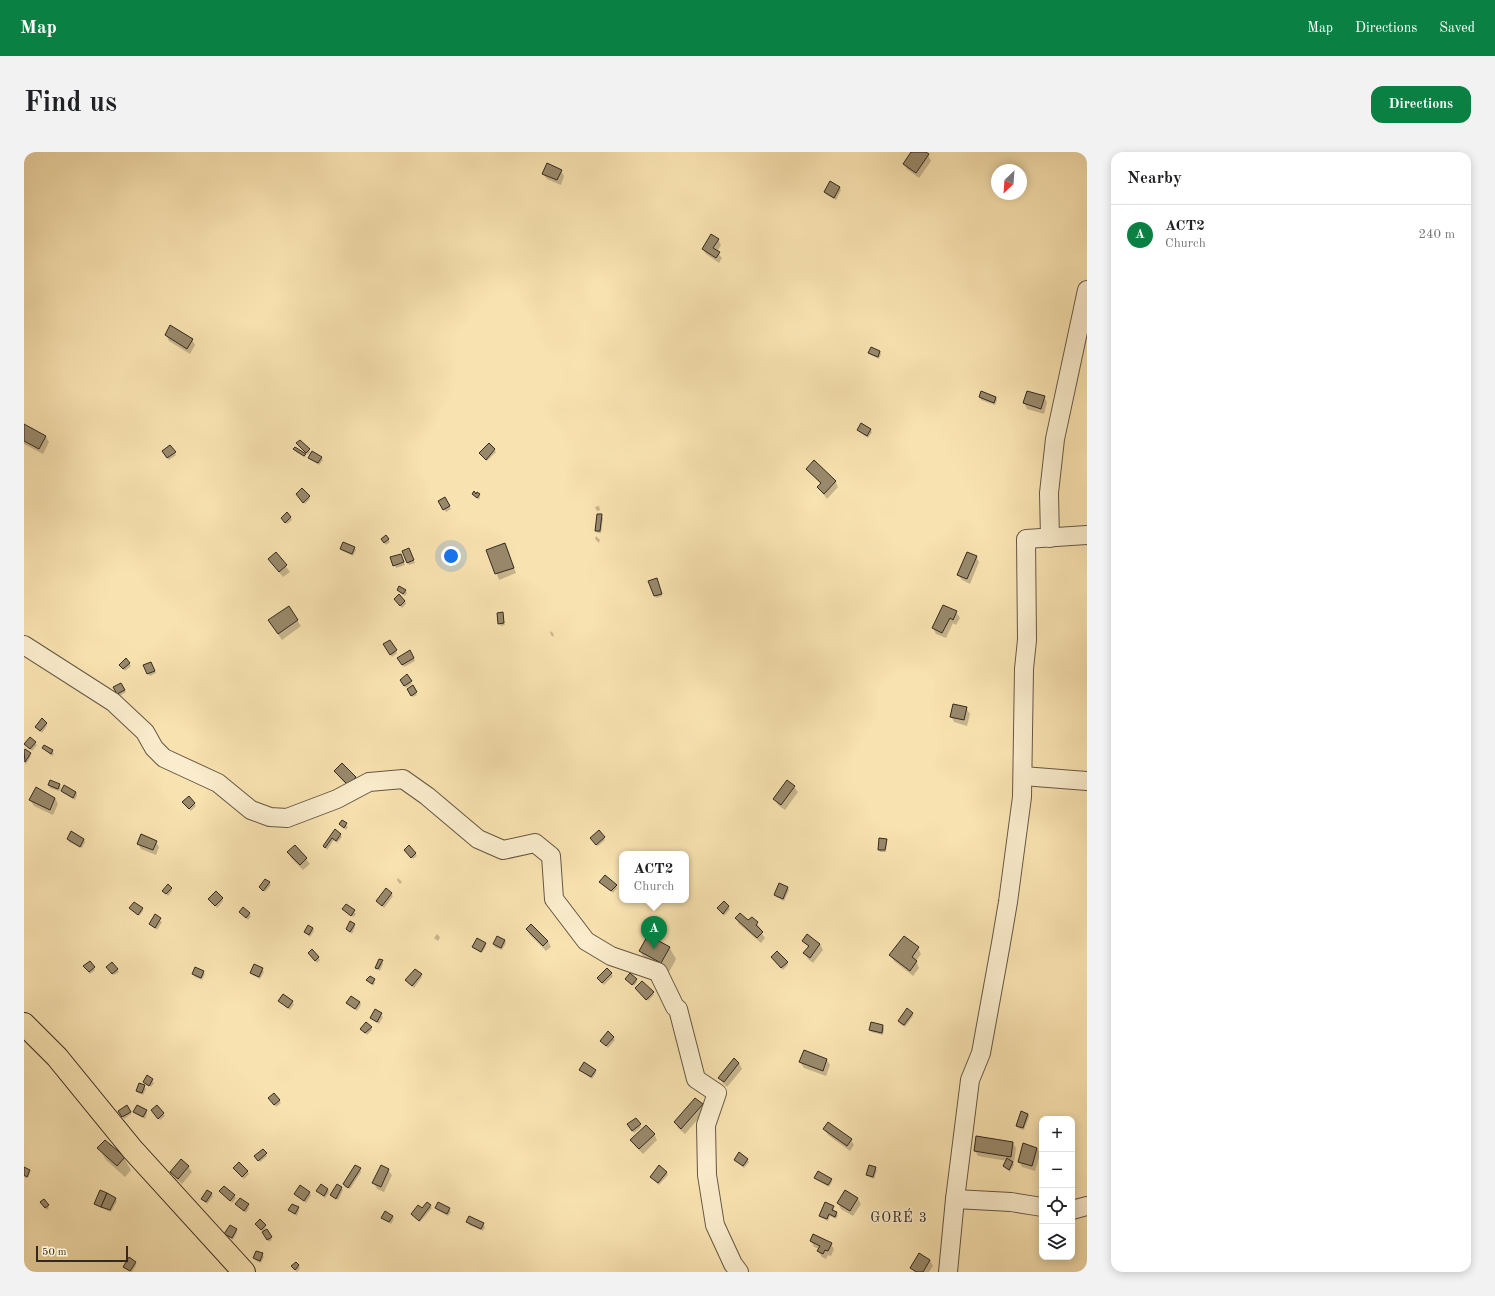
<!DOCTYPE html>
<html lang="en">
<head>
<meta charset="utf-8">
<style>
  :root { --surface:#fff; --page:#f2f2f2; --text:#202124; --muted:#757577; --line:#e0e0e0; --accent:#0b8043 }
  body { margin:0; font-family:"Old Standard TT",serif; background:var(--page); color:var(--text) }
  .controls { position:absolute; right:12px; bottom:12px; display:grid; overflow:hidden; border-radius:8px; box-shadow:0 2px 10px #0003 }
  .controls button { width:36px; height:36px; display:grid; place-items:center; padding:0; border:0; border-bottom:1px solid var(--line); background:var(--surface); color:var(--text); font:20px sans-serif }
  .compass { position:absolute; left:967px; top:12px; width:36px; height:36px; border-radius:50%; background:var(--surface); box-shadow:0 2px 10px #0003; rotate:205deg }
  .scale { position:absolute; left:12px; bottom:10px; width:92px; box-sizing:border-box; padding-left:4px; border:2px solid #332921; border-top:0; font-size:11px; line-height:14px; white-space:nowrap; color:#332921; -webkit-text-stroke:3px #faeccc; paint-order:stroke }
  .you { position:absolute; left:427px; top:404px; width:14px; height:14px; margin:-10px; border:3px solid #fff; border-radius:50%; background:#1a73e8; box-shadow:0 0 0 6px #1a73e833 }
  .badge { display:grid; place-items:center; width:26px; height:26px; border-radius:50%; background:var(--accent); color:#fff; font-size:13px; font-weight:700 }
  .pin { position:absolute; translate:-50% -33px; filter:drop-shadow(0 1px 2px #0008) }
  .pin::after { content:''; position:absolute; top:21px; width:14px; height:12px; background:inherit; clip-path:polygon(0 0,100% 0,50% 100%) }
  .popup { position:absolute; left:595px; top:699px; width:70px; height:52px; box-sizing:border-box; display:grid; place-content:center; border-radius:8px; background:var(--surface); filter:drop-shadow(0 1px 3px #0005); font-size:13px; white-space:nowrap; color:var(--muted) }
  .popup b { font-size:15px; color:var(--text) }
  .popup::after { content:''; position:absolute; left:50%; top:100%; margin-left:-8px; border:8px solid transparent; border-top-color:var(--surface) }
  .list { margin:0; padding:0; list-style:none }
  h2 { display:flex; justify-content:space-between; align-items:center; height:52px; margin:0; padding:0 16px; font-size:17px }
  h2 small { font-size:13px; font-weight:400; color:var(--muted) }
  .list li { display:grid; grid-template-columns:26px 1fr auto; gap:12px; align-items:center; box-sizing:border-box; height:60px; padding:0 16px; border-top:1px solid var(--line) }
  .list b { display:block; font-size:15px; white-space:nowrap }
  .list p { margin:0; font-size:13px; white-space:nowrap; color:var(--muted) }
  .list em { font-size:13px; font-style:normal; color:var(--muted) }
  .icon { flex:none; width:22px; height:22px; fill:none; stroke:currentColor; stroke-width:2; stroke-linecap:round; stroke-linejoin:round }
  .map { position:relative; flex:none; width:1063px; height:1120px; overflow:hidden; border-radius:12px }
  header { display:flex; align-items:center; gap:24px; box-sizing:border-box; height:56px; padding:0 20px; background:var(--accent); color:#fff }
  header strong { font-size:19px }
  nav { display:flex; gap:22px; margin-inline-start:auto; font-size:14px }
  .intro { display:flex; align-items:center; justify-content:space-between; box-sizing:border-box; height:96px; padding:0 24px }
  h1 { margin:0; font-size:28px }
  .button { padding:10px 18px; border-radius:12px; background:var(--accent); color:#fff; font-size:14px; font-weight:700 }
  main { display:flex; gap:24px; padding:0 24px }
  aside { flex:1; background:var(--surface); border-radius:12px; box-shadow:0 2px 10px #0003 }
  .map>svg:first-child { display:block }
  .shadow { fill:#0003 }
  .building { fill:#99896b; stroke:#332921 }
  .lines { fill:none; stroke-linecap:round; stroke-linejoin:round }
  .minor-casing { stroke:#645745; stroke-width:20 }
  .major-casing { stroke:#332921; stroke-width:24 }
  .minor { stroke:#faeccc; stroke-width:18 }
  .major { stroke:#f8e2b0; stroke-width:22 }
  .labels { text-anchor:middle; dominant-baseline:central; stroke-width:3; stroke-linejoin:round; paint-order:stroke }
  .quarter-label { font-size:14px; letter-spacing:1px; fill:#332921; stroke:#faeccc }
</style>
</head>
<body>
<header>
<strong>Map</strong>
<nav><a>Map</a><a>Directions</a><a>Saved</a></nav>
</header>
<div class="intro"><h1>Find us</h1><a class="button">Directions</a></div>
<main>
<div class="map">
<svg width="1063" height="1120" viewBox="0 0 1063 1120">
  <rect width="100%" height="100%" fill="#f8e2b0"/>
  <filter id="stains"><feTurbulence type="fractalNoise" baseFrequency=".005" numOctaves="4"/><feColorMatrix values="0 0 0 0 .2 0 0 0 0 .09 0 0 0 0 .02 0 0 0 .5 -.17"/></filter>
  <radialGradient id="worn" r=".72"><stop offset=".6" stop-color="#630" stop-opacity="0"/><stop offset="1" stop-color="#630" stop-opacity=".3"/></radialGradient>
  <g class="shadow">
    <polygon points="888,0 900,0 904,3 907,9 895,26 883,17 880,12"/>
    <polygon points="537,19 540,24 537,33 523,27 519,22"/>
    <polygon points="807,31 816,36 817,38 812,48 803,43 801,40"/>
    <polygon points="694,87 697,93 693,100 698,106 695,111 682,102 679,97"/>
    <polygon points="142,183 168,188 171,193 166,202 145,189"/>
    <polygon points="856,199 857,202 855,207 847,203 845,201"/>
    <polygon points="956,245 972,245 973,248 971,253 957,248"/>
    <polygon points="1020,245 1023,250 1020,262 1003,257 1000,251"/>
    <polygon points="0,273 22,285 25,290 19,302 0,292"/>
    <polygon points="834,278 846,278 848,280 844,286 836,280"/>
    <polygon points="465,292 472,300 463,309 456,302"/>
    <polygon points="146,294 152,303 145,308 139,299"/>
    <polygon points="275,294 285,298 286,300 284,303"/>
    <polygon points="271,297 281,303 282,306 272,300"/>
    <polygon points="297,305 299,308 295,313 287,308 285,306"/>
    <polygon points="783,317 811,329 814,335 803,347 794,335 797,332 787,322"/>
    <polygon points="449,342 452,344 455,342 456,345 455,348"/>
    <polygon points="274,345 285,345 286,347 281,352"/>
    <polygon points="421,347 427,357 422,360 415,350"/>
    <polygon points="575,354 576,358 573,359 571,355"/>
    <polygon points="577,363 579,366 577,381 574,381 572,379"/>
    <polygon points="266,365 268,368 263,372 259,368"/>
    <polygon points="572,384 576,388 575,391 571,387"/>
    <polygon points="364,387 366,390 362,393 360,390"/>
    <polygon points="481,393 492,421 475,428 464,399"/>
    <polygon points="330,396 332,398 329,404 319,399 317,397"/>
    <polygon points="379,400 386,400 391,411 385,413"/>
    <polygon points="252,402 266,420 259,425 245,408"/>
    <polygon points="377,403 381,413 372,416 368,406"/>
    <polygon points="952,404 955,410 946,432 938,428 934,423"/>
    <polygon points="625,430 634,430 638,444 632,446"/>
    <polygon points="374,438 381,439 383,441 381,444"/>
    <polygon points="371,447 381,449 382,452 378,456"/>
    <polygon points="264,456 277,474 258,488 245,469"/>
    <polygon points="932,460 936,466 932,473 929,471 922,486 912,482 909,476"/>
    <polygon points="478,461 481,473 477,474 475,471"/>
    <polygon points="526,479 529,481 530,485 527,483"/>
    <polygon points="365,489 373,501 368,505 360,492"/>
    <polygon points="386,500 391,509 380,515 375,506"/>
    <polygon points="105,511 107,514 101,519 96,513"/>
    <polygon points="127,511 132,521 126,524 120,514"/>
    <polygon points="383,524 388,532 382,536 377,528"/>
    <polygon points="97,532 102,540 96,544 91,536"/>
    <polygon points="388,535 393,543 389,545 384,537"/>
    <polygon points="942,556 946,562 943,574 930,570 927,564"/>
    <polygon points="22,571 23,574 18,581 12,575"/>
    <polygon points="6,586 13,593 8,599 1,592"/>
    <polygon points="20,596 28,599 30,602 28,604"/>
    <polygon points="1,599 7,604 2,612 0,610 0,601"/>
    <polygon points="311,619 331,625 334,631 327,638 315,625"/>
    <polygon points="763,630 770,635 774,640 761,658 754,653 751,647"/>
    <polygon points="25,633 35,633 37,636 35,639 26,636"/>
    <polygon points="38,639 52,640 53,643 51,648 39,641"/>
    <polygon points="165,645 172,654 167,659 161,652"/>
    <polygon points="31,646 34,652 29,663 10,654 6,648"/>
    <polygon points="318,669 324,675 322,678 316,672"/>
    <polygon points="311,678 318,685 313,691 310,688 303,698 300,694"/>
    <polygon points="580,686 581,688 574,694 569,689"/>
    <polygon points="44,687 60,687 61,690 58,696 45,690"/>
    <polygon points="862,688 863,690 862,700 856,700 855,697"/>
    <polygon points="132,690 135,695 132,703 117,697 114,692"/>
    <polygon points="271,694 282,707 286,712 279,718 267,706 264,700"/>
    <polygon points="381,699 391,701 393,704 389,707"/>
    <polygon points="374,726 378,730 376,732 373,728"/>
    <polygon points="245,731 247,733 241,740 236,735"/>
    <polygon points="578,732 592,734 593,736 589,741"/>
    <polygon points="147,736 148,739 144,744 139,739"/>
    <polygon points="764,736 765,738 760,749 752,745 751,743"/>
    <polygon points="362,737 369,744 360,756 353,749"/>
    <polygon points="185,747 198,747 199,749 193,756"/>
    <polygon points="700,750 706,757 700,764 694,757"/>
    <polygon points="322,753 332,762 329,765 321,759"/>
    <polygon points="118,756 119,759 115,764 106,757"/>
    <polygon points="219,756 227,764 224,768 216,760"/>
    <polygon points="131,764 138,770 133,778 126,772"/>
    <polygon points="712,766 733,771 737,777 735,778 741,786 737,791 715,772"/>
    <polygon points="330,773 331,775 328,782 323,777"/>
    <polygon points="507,773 524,789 527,795 522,799 506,783 503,778"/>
    <polygon points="289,776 290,779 286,785 281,780"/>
    <polygon points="413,782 416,785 414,789 410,786"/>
    <polygon points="480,788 482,791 478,798 471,795 470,792"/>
    <polygon points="779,789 796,792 799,798 789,811 784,807 781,802 785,796"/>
    <polygon points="461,791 462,794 458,801 451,797 449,795"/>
    <polygon points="645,795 652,807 644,822 623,811 616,799"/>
    <polygon points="894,796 897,802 892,809 895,816 889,824 870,809 866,803"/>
    <polygon points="286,804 294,805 296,808 293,811"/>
    <polygon points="748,806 763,810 764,813 759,818"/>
    <polygon points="358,809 359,812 356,819 352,816"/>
    <polygon points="70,816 71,818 66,822 62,817"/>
    <polygon points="85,817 93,817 95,820 90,823"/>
    <polygon points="238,817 240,820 236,827 229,823 227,821"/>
    <polygon points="583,817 589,824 580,833 575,828"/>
    <polygon points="179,820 181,822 178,828 171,825 169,822"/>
    <polygon points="397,823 398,825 390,836 382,829"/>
    <polygon points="602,827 612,828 613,830 610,834"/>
    <polygon points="344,828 350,828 351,831 349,834"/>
    <polygon points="614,839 629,841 630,843 624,849"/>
    <polygon points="260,843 270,852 266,858 255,849"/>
    <polygon points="336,850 337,853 333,859 324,851"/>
    <polygon points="352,858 359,865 355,872 347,866"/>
    <polygon points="888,861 889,864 881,875 876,872 875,869"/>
    <polygon points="859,874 860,877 859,883 847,880 846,878"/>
    <polygon points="347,875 348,878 343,883 337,877"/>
    <polygon points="589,886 591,888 584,896 577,889"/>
    <polygon points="780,900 803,908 806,913 802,924 780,916 776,910"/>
    <polygon points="715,911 718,917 703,935 699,931 696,926"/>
    <polygon points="556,918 571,919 572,921 568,927"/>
    <polygon points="124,925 130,931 127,935 120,930"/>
    <polygon points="120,934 122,937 119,943 114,941 113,939"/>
    <polygon points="250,942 257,951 252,955 246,948"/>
    <polygon points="671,947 678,953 681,959 661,982 654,976 651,970"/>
    <polygon points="133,954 141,964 136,968 130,961"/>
    <polygon points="103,955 107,962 100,967 96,959"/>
    <polygon points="122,958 123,961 121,967 112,962 110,960"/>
    <polygon points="1004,962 1005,965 1000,978 994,976 993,974"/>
    <polygon points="612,967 617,975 610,981 605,973"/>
    <polygon points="800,977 827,988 830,993 826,999 804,983"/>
    <polygon points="630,982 633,988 619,1002 611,994 608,988"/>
    <polygon points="81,989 100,1006 107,1018 101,1025 82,1008 75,996"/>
    <polygon points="989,991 992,996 990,1010 988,1010 990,1013 986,1020 980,1014 983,1009 954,1004 951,999"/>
    <polygon points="1013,996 1016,1002 1011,1019 998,1015 995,1010"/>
    <polygon points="242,1002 243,1004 236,1010 233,1007"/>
    <polygon points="723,1007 725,1010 720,1016 711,1008"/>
    <polygon points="164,1014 168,1020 158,1032 151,1026 147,1020"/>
    <polygon points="0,1016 5,1019 6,1021 4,1026 0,1025"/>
    <polygon points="851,1016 853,1018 850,1027 845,1025 843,1023"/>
    <polygon points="336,1017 337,1020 326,1037 321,1035 320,1032"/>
    <polygon points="364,1018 368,1023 360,1040 353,1037 350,1031"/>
    <polygon points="212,1019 223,1019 225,1022 220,1027"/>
    <polygon points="642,1020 644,1023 635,1033 627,1025"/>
    <polygon points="791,1026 807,1028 808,1030 805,1035 793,1028"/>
    <polygon points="200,1035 212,1046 208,1051 197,1040"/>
    <polygon points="317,1036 319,1038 314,1048 308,1043"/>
    <polygon points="304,1038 305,1040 301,1046 294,1039"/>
    <polygon points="822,1039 834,1047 837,1052 829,1064 817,1057 814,1051"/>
    <polygon points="285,1041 287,1043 282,1051 271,1042"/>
    <polygon points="187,1042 189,1044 183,1052 178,1047"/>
    <polygon points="91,1047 93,1049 87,1060 73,1054 71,1052"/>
    <polygon points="20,1049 25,1056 23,1058 19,1053"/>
    <polygon points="403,1051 408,1056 396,1070 388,1062 398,1057"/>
    <polygon points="212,1052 224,1053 225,1056 222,1061"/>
    <polygon points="809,1055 810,1057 809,1060 814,1063 812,1067 806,1064 804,1069 798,1066 796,1064"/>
    <polygon points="274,1056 275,1058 273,1064 267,1060 265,1058"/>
    <polygon points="412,1056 425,1057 427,1060 424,1064 413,1058"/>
    <polygon points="368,1064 370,1067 367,1072 360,1068 358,1066"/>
    <polygon points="444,1070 459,1072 461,1075 459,1079 445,1073"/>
    <polygon points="232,1072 241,1073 242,1076 239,1080"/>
    <polygon points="212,1077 213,1080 209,1088 203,1084 202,1082"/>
    <polygon points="243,1078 248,1088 245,1090 239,1080"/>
    <polygon points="787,1089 807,1092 810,1097 807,1104 804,1103 802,1107 798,1105 794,1099 796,1097 790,1095"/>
    <polygon points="238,1102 240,1105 237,1111 232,1109 230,1106"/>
    <polygon points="906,1108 909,1114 905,1120 890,1120 888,1116"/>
    <polygon points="111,1110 112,1113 108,1120 101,1117 100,1115"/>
    <polygon points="272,1111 276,1116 273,1120 268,1115"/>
  </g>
  <g class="building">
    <polygon points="887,0 902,0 905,2 892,21 879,12"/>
    <polygon points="523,11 538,18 533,28 518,22"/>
    <polygon points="806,29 816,35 810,46 800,40"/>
    <polygon points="687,82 695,87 689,96 696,100 692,106 678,97"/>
    <polygon points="146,173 169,187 163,197 141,183"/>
    <polygon points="847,195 856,199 854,205 844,201"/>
    <polygon points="957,239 972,245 970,251 955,245"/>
    <polygon points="1003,239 1021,244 1017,257 999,251"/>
    <polygon points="837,271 847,277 843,284 833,278"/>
    <polygon points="0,272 22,284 15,297 0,289"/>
    <polygon points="276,288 286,297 282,301 272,291"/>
    <polygon points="465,291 471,297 462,308 455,301"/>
    <polygon points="146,293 152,300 143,306 138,299"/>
    <polygon points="271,295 282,302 280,304 269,297"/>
    <polygon points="288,299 298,305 294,311 284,306"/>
    <polygon points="790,308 812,329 800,342 793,335 797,331 782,317"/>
    <polygon points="278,336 286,344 279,351 272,342"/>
    <polygon points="450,339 452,342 453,340 456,342 453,346 448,342"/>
    <polygon points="421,345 426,354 419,358 414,349"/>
    <polygon points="263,360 267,365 261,371 257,366"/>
    <polygon points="573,362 578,362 576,379 571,379"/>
    <polygon points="362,383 365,387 360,391 357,387"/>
    <polygon points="319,390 331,395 328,402 316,397"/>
    <polygon points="481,391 490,416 471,422 462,398"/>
    <polygon points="385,396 390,408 383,411 378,399"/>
    <polygon points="252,400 263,413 255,420 244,407"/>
    <polygon points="943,400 953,404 943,427 933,423"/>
    <polygon points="377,402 380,410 369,414 366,405"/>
    <polygon points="633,426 638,442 630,444 624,429"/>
    <polygon points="375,434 382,438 379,442 373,438"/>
    <polygon points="375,442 381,449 376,454 370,447"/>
    <polygon points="919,453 933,459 929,468 926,466 918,481 908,476"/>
    <polygon points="265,454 274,468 254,482 244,468"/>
    <polygon points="479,460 480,471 474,472 473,461"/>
    <polygon points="366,488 373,498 366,503 359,492"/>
    <polygon points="386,498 390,506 378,513 373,506"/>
    <polygon points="102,506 106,511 99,517 95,513"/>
    <polygon points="127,510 131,519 123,522 119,513"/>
    <polygon points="383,522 388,529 380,534 376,528"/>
    <polygon points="97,531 101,538 93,542 89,535"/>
    <polygon points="389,533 393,540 387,544 383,537"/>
    <polygon points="929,552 943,555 940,568 926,565"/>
    <polygon points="18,566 23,571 16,579 11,575"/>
    <polygon points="6,585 12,590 6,597 0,592"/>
    <polygon points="20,593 29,598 27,602 18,596"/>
    <polygon points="1,597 7,601 1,610 0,599"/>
    <polygon points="318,611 332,625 324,633 310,619"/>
    <polygon points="26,628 36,632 34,637 24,633"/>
    <polygon points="763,628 771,634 757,653 749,647"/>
    <polygon points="40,633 52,640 49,646 37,639"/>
    <polygon points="12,635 31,646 26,658 5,648"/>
    <polygon points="165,644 171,651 165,657 158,650"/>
    <polygon points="318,668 323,671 320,676 315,672"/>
    <polygon points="311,677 317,682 312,689 308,686 301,696 299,694"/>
    <polygon points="575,678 581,685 572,693 566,686"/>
    <polygon points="47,679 60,687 56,695 43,687"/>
    <polygon points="117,682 133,689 129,698 113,692"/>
    <polygon points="855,686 863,687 861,698 854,698"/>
    <polygon points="271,693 283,706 276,713 263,700"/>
    <polygon points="385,693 392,701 387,706 380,698"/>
    <polygon points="581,723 593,733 587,739 575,730"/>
    <polygon points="241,727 246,730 239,739 235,735"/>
    <polygon points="755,731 764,735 759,747 750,743"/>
    <polygon points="144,732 148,736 142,742 138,739"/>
    <polygon points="362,736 368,741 358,754 352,749"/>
    <polygon points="192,739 199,746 191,754 184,747"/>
    <polygon points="700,749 705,754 699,762 693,756"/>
    <polygon points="110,750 119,756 114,763 105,756"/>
    <polygon points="322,752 331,758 327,764 318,757"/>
    <polygon points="219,755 226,761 222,766 215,760"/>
    <polygon points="716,761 724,768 728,765 734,770 732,773 739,780 733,786 711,766"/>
    <polygon points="131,762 137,766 131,776 125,772"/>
    <polygon points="326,769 331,772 326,780 322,777"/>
    <polygon points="507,772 524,789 519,794 502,777"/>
    <polygon points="284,773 289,776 285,783 280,780"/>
    <polygon points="783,782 796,792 786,806 779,801 785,794 778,789"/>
    <polygon points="624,783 646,795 637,811 615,799"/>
    <polygon points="473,784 481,788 477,796 469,792"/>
    <polygon points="880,784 895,795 888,805 893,809 886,819 865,803"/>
    <polygon points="453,786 462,791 457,800 448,795"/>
    <polygon points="288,797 295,805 291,809 284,801"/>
    <polygon points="753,799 764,810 757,816 747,805"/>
    <polygon points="355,807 359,808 354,817 351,816"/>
    <polygon points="66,809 71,815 65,820 59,814"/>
    <polygon points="88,810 94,817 88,822 82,815"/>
    <polygon points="230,812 239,816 235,825 226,821"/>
    <polygon points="171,815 180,819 177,826 168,822"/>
    <polygon points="583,816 588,821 578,831 573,826"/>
    <polygon points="391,817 398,822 388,834 381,828"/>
    <polygon points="606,821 613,827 608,833 601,827"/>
    <polygon points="346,824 351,827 348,832 342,828"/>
    <polygon points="618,829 630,840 622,848 611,836"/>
    <polygon points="259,842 269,849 264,856 254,849"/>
    <polygon points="327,844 336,850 331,857 322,851"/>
    <polygon points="883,856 889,861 880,873 874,869"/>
    <polygon points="351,857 358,861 353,870 346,866"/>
    <polygon points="342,870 348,875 341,881 336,877"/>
    <polygon points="847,870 859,873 858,881 845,878"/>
    <polygon points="584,879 590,885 582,894 576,889"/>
    <polygon points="780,898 803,907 799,919 775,910"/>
    <polygon points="710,906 715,911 700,930 694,926"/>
    <polygon points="560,910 572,918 567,925 555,918"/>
    <polygon points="123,923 129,927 125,934 119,930"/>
    <polygon points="115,931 121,933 118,941 112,939"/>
    <polygon points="250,941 256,948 250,953 244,946"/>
    <polygon points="671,946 679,952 657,977 650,970"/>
    <polygon points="103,953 107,960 98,965 94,959"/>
    <polygon points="113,953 123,958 119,965 109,960"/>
    <polygon points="133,953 140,961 134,967 127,958"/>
    <polygon points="997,959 1004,962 999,976 992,974"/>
    <polygon points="612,966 617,972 608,979 603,972"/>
    <polygon points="804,970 828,987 823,994 799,977"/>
    <polygon points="622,973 631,982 615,997 606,988"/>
    <polygon points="952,984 989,990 987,1005 950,999"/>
    <polygon points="81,988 101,1005 93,1014 73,996"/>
    <polygon points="999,991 1013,996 1008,1014 994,1010"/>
    <polygon points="239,997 243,1001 234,1009 230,1004"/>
    <polygon points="715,1000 724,1007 719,1014 710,1008"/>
    <polygon points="983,1006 989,1010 985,1018 979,1014"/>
    <polygon points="157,1007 165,1014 154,1027 146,1020"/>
    <polygon points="215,1010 224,1019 218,1025 209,1016"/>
    <polygon points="331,1013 337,1016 324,1036 319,1032"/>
    <polygon points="357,1013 365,1017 357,1035 348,1031"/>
    <polygon points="635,1013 643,1020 634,1031 626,1025"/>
    <polygon points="845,1013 852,1015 849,1025 842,1023"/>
    <polygon points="0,1015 6,1018 3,1025 0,1023"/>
    <polygon points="794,1019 808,1027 804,1033 790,1026"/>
    <polygon points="297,1032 304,1037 300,1044 292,1039"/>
    <polygon points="313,1032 318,1035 312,1047 306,1043"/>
    <polygon points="276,1033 286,1040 280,1049 270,1042"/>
    <polygon points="200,1034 211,1043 206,1049 195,1039"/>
    <polygon points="76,1038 83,1041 77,1055 70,1052"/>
    <polygon points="183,1038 188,1041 182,1050 177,1047"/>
    <polygon points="821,1038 834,1046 826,1059 813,1051"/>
    <polygon points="83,1041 92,1046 86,1058 77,1055"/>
    <polygon points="216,1046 225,1052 220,1059 211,1052"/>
    <polygon points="20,1047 25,1053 21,1056 16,1050"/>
    <polygon points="403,1050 407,1053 395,1069 387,1062 394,1053 398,1056"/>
    <polygon points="414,1050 426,1056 423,1062 411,1056"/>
    <polygon points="801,1050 810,1054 808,1058 813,1060 811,1065 805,1062 803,1067 795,1064"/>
    <polygon points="268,1052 275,1055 271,1062 264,1058"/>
    <polygon points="361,1059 369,1064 365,1070 357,1066"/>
    <polygon points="445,1064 460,1071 457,1077 442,1070"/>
    <polygon points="236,1067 242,1073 237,1078 231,1072"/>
    <polygon points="206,1073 213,1077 208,1086 200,1082"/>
    <polygon points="243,1077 248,1085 243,1088 238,1080"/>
    <polygon points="789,1082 808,1091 804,1099 801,1098 799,1102 793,1099 796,1094 786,1089"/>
    <polygon points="232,1099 239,1101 236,1109 229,1106"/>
    <polygon points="895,1101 906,1108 899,1120 893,1120 886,1116"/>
    <polygon points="105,1105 112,1110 106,1119 99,1115"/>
    <polygon points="272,1110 275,1113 271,1118 267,1114"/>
  </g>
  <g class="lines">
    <g class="minor-casing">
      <g id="minor">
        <polyline points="1026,386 1025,341 1031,287 1063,138"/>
        <polyline points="0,493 89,550 121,580 130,596 140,606 194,631 227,658 246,665 263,666 313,647 345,630 379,627 403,644 454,687 479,698 511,691 527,704 530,747 562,789 587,804 634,820 651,855 654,857 672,927 693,941 682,973 683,1023 691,1073 709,1112 715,1120"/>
        <polyline points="999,624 1063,629"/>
        <polyline points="931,1047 987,1050 1018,1055"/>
        <polyline points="1048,1058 1063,1054"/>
        <polyline points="924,1120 931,1047 946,928 957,901 977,791 984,750 998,645 1000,517 1003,488 1002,387 1063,383"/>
      </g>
    </g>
    <g class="major-casing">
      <polyline id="major" points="0,872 33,905 108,997 220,1120"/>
    </g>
    <use href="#minor" class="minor"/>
    <use href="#major" class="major"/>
  </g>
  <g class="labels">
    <g class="quarter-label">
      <text x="875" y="1066">GORÉ 3</text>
    </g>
  </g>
  <rect width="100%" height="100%" filter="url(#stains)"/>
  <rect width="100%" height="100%" fill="url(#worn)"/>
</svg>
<div class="controls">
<button>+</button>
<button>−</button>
<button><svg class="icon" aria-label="locate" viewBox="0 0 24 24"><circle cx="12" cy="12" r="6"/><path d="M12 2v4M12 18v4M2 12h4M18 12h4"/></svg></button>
<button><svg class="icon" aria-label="layers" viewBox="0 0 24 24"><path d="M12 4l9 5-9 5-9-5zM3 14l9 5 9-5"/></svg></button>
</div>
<svg class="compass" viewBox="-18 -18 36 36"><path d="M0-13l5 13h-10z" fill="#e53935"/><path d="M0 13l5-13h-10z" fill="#757577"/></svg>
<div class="scale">50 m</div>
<div class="you"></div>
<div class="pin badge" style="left:630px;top:797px">A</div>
<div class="popup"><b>ACT2</b>Church</div>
</div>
<aside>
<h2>Nearby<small></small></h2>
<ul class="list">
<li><span class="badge">A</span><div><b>ACT2</b><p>Church</p></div><em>240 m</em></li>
</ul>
</aside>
</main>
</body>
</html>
